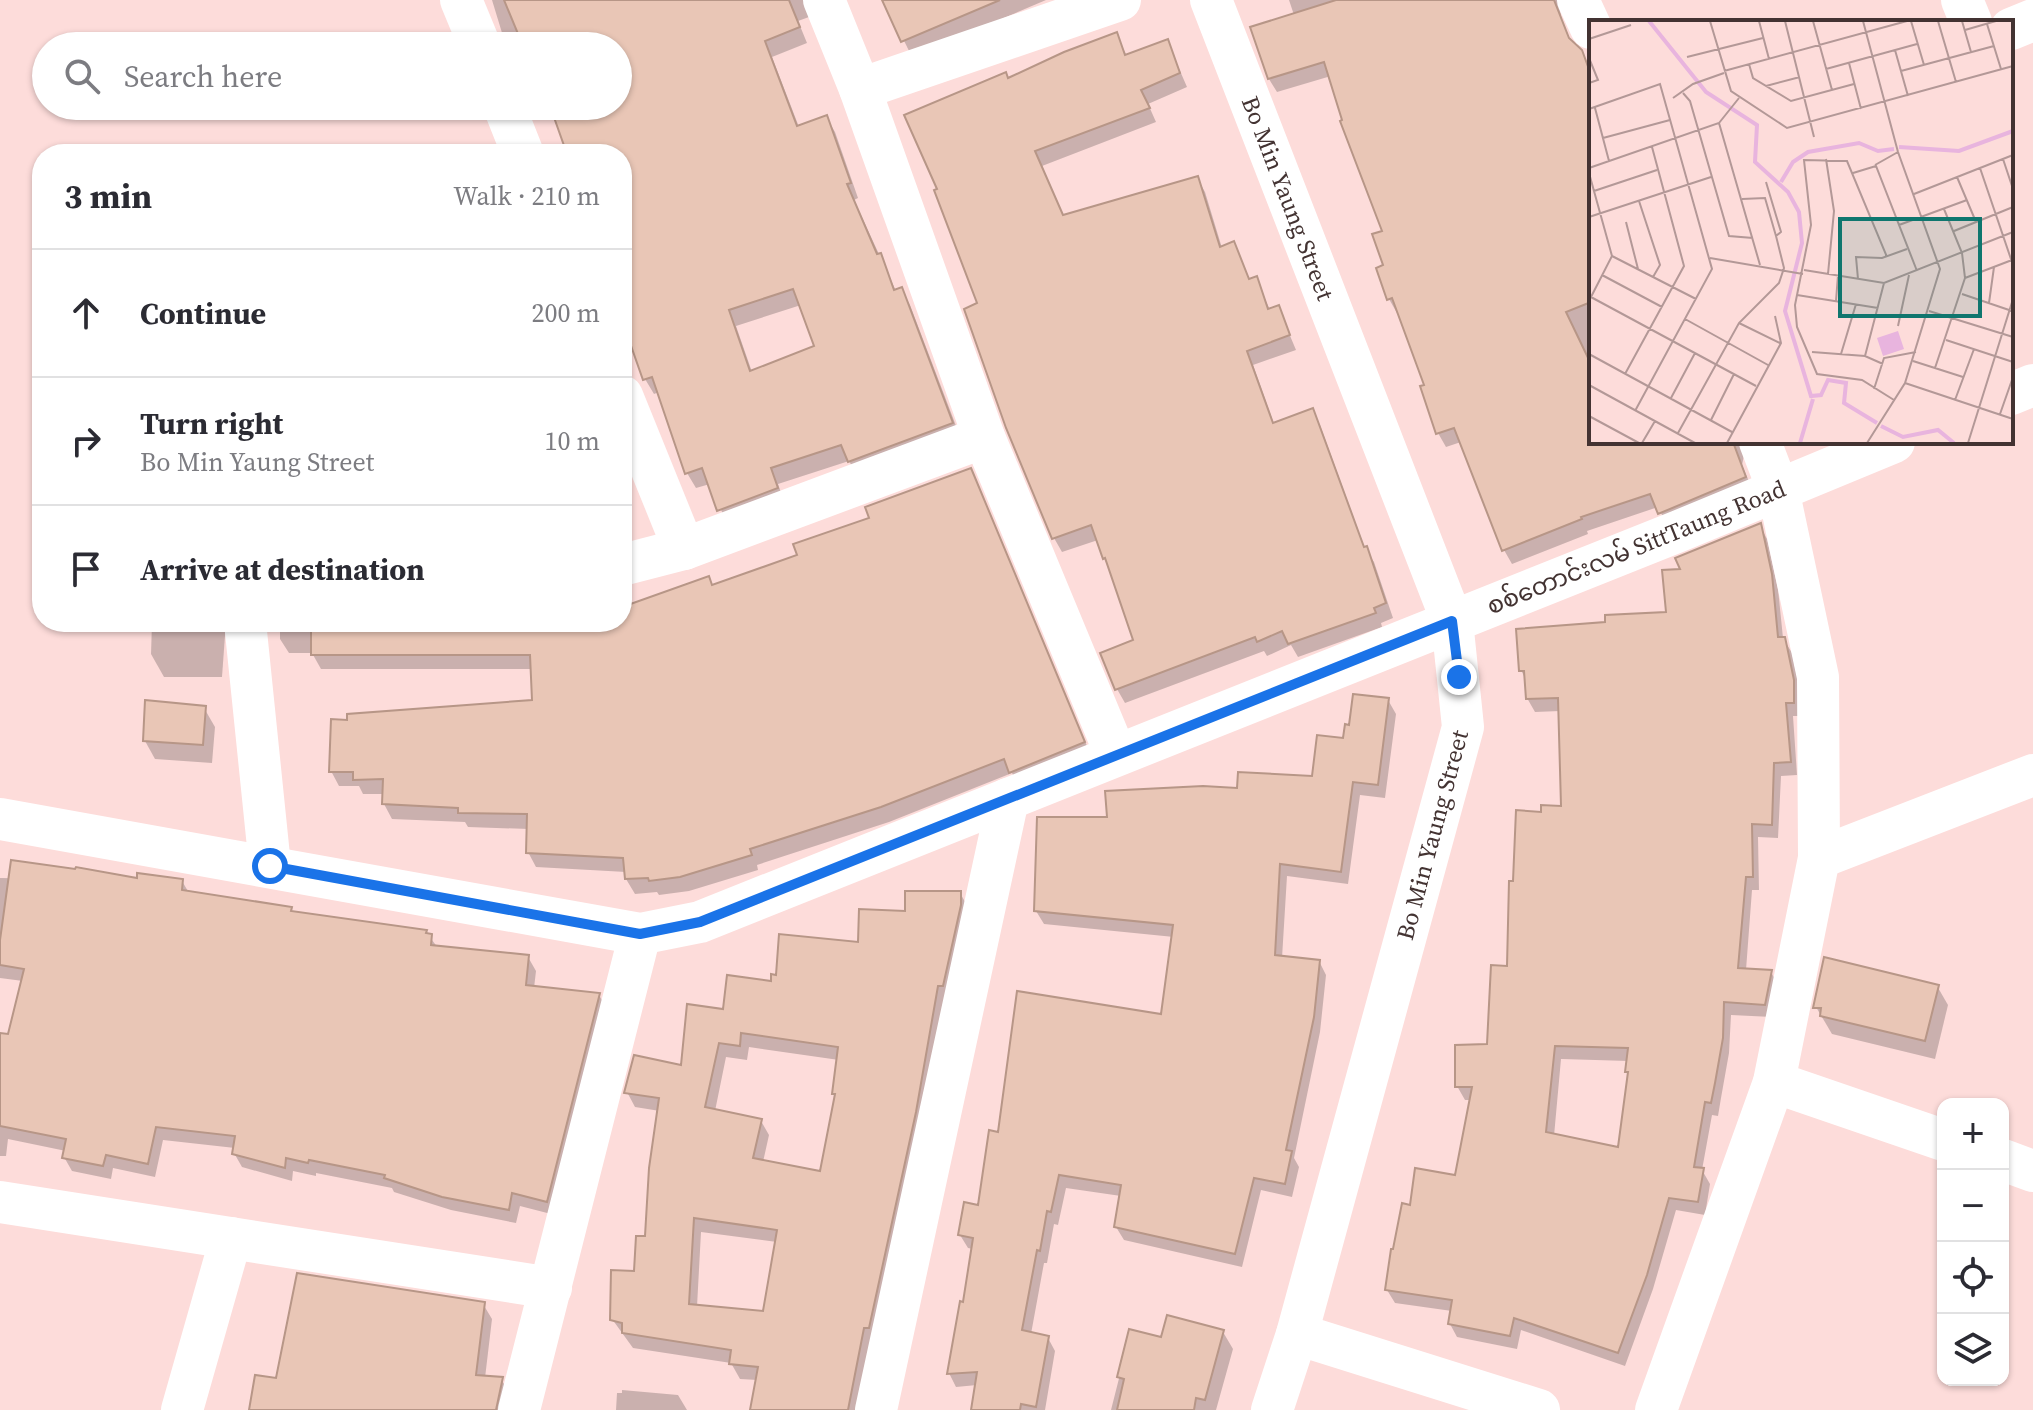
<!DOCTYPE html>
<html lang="en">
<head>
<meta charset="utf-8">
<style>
  :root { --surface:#fff; --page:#f7f7f7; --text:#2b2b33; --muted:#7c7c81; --line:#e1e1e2 }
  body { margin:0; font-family:"Source Serif 4","Noto Sans Myanmar",serif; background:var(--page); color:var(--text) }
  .controls { position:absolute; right:24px; bottom:24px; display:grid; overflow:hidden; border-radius:16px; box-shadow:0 2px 6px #0004 }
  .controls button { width:72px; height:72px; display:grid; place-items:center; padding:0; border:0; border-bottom:2px solid var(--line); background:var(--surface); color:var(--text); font:40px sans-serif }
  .stop { position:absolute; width:24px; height:24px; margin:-18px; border:6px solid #1a73e8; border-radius:50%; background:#fff }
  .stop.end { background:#1a73e8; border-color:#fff; box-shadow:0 2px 8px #0008 }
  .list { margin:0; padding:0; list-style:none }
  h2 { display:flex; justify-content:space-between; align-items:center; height:104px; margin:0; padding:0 32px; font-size:34px }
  h2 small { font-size:26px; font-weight:400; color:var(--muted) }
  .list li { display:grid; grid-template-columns:52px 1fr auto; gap:24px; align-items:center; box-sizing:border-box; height:128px; padding:0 32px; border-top:2px solid var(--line) }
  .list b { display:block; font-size:30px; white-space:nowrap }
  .list p { margin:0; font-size:26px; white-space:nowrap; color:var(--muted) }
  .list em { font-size:26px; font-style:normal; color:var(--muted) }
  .icon { flex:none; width:44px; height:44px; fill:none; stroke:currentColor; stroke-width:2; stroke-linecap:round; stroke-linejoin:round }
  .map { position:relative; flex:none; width:2033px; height:1410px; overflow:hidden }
  .search { position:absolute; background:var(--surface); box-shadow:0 2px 6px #0004; left:32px; top:32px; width:600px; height:88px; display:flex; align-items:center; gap:20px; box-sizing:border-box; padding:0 28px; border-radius:44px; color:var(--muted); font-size:30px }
  .panel { position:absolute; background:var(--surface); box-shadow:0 2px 6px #0004; left:32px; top:144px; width:600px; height:488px; border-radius:32px }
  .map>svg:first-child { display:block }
  .shadow { fill:#0003; fill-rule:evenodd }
  .building { fill:#e9c6b6; stroke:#b79687; stroke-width:2; fill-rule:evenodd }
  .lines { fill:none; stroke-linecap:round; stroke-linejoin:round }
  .minor { stroke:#fff; stroke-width:42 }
  .route { stroke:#1a73e8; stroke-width:10 }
  .labels { text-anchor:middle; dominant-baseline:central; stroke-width:7; stroke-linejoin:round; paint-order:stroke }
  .street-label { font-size:24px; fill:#433332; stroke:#fff }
  .inset-river { fill:none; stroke:#e8b4de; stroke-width:4 }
  .inset-road { fill:none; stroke:#b39897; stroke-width:2 }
  .view { fill:#0f766e; fill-opacity:0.15; stroke:#0f766e; stroke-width:4 }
  .inset-edge { fill:none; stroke:#433332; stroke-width:4 }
</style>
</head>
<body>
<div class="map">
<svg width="2033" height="1410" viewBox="0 0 2033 1410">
  <rect width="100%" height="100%" fill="#fddcda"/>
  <g class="shadow">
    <path d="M492,0H815L809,17L798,21L807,43L772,57L799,127L826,117L835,132L858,198L854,200L896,291L901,289L910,305L961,439L858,477L849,461L778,484L785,504L728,526L710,484L696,488L687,473L659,392L654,394L645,379L622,314V154H570L552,106H618V46H506ZM801,305L816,347L752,372L736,326Z"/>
    <polygon points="884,0 1046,0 912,57"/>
    <polygon points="1289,0 1558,0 1563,26 1571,42 1581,51 1591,71 1591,442 1741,442 1745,451 1742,465 1753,491 1668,527 1658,507 1587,531 1588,534 1512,564 1504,550 1461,442 1446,447 1438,433 1426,386 1399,312 1397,313 1389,299 1384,232 1331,76 1277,92 1269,79 1252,28 1294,15"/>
    <polygon points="1116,35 1127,56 1167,41 1187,87 1148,104 1156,122 1042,166 1064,217 1197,178 1205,192 1222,248 1233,244 1250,281 1256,279 1270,310 1278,307 1296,350 1253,365 1274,424 1312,411 1320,425 1365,549 1374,562 1393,618 1381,623 1382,627 1298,657 1291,645 1267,656 1264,651 1125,703 1117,689 1136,641 1111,568 1098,540 1062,552 1054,538 979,304 1008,80"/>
    <polygon points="970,470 978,485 1092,758 1019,787 1012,773 889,822 757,865 758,870 689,891 659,895 657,892 635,894 626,879 626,872 536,867 528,852 529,829 468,827 465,822 392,819 384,804 384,794 363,794 359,786 339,786 331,771 350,723 534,702 533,669 321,669 312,653 289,653 280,639 280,622 622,622 622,592 630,606 713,587 800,556"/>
    <path d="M1760,526L1767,539L1778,589L1783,638L1792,653L1801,695V716H1793L1797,775L1781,776L1778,838L1758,837L1759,890H1752L1746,970L1771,972L1778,985L1772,1017L1731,1015L1729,1053L1721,1098L1718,1116L1712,1115L1702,1170L1710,1184L1705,1215L1676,1210L1653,1289L1625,1366L1521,1330L1517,1349L1457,1337L1450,1324L1452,1311L1395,1303L1387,1290L1411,1207L1456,1178L1471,1100H1465L1457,1086L1489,1046L1509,968L1515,884L1543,814L1563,808L1560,711L1535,712L1527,698L1526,680L1521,670L1607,624L1668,614L1682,571ZM1561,1059L1629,1061L1627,1071L1629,1076L1620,1150L1554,1136Z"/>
    <polygon points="152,622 226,622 222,677 164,677 151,654"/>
    <polygon points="1388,700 1396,714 1385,798 1360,795 1348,884 1287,876 1282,958 1319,961 1326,975 1320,1032 1294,1158 1299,1167 1292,1197 1261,1190 1242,1267 1124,1240 1116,1227 1121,1196 1066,1188 1058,1225 1054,1224 1047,1263 1044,1263 1031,1334 1048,1338 1055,1351 1045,1410 973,1410 977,1385 956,1387 949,1373 965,1304 973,1249 968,1248 960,1235 980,1208 1000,1134 1163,1016 1174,937 1044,924 1036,911 1109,819 1239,790 1314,778 1345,741"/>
    <polygon points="204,708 215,727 212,763 155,759 145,741"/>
    <polygon points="0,878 182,881 189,893 291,909 293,913 426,932 438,948 528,957 536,971 534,988 599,995 607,1009 555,1215 520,1206 516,1223 451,1210 394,1192 392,1188 316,1173 316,1176 293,1171 292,1181 242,1167 234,1153 235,1148 163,1140 155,1177 113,1168 111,1179 72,1171 64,1157 66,1151 8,1139 6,1156 0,1156 0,1035 10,1036 23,981 0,978"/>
    <path d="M960,893L968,907L857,1410H752L758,1380L740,1379L731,1363L633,1348L612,1319L635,1273L647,1239L660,1111L635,1107L627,1092L682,1068L725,1011L772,983L860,944L907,913ZM749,1047L839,1060L834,1093L837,1098L821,1173L763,1162L769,1135L761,1121L715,1111L726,1057L747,1060ZM701,1232L777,1242L765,1314L697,1307Z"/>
    <polygon points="1937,986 1948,1005 1935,1059 1832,1034 1816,1007"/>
    <polygon points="483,1304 492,1319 485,1378 501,1379 510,1394 506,1410 251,1410 278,1380"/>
    <polygon points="1131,1331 1162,1340 1223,1332 1233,1349 1216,1410 1111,1410"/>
    <polygon points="622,1390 678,1395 687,1410 616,1410 617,1393 622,1393"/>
  </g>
  <g class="building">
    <path d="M504,0H789L800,27L765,41L797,126L827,115L851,183L847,184L877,254L881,253L894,290L902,287L953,423L848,462L841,445L771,468L778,488L717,511L702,468L685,474L652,377L643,380L630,343L622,347V154H567L550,106H618V46H523ZM793,289L814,346L750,371L729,310Z"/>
    <polygon points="882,0 1000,0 901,42"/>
    <polygon points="1336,0 1554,0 1569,38 1582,50 1591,75 1591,302 1566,312 1591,364 1591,442 1733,442 1746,477 1658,514 1650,494 1581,517 1582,519 1502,551 1454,428 1436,434 1420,386 1424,385 1392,298 1387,300 1376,268 1383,265 1372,234 1382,231 1340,121 1342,120 1324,62 1268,79 1250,27"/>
    <polygon points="1117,32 1125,55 1168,39 1180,73 1141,90 1150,108 1035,151 1063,215 1198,176 1220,247 1234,241 1249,279 1257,276 1268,309 1279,305 1290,335 1247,351 1273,423 1313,408 1364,547 1367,546 1386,603 1374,608 1376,613 1288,644 1282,631 1257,642 1255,637 1115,690 1100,653 1133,640 1105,558 1103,559 1091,525 1052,539 1006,428 964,309 977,303 934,190 937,189 904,115 1006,72 1008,78 1064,52"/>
    <polygon points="971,468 1085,742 1009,773 1004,759 881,807 750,849 752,855 680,877 649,881 648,878 625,879 623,858 526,853 527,814 458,813 458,808 382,804 383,779 353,780 353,772 329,772 331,719 347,720 347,714 532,700 530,655 311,655 311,622 622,622 622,607 709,576 712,585 797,555 793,544 869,518 865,507"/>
    <path d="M1761,523L1772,574L1778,637H1785L1794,680V703H1786L1791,762L1774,763L1772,825L1752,824L1753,877H1746L1738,968L1772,970L1765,1005L1724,1002L1723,1038L1715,1083L1711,1103L1705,1102L1694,1167L1704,1168L1698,1202L1669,1198L1647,1275L1618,1353L1514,1318L1510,1336L1448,1324L1452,1300L1385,1290L1391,1249H1393L1402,1203L1410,1205L1415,1168L1455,1175L1472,1087H1455V1045L1487,1044L1491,965L1507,966L1509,881H1513L1516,810L1541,812V805L1561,806L1558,698L1526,699L1524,671H1519L1516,629L1605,622V615L1666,612L1662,570L1680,569L1675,558ZM1555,1046L1628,1048L1625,1072H1628L1618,1147L1546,1132Z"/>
    <polygon points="1353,694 1389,698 1378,785 1353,782 1341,872 1280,864 1275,955 1320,960 1314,1017 1286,1150 1292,1151 1285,1184 1254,1178 1235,1254 1114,1227 1121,1185 1059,1175 1051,1212 1047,1211 1040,1251 1037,1250 1022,1330 1049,1336 1036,1407 1021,1404 1020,1410 971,1410 977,1372 947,1374 960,1301 963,1302 973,1238 958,1235 964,1202 978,1205 989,1130 998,1132 1017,991 1161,1014 1173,925 1034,911 1037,817 1107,817 1105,791 1203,786 1237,788 1238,772 1312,776 1317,735 1343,738 1345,724 1349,725"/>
    <polygon points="145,700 206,706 203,745 143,741"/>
    <polygon points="11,860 75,869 76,867 137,878 137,873 183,879 182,890 292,907 291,911 427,930 426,933 432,934 431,945 529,955 526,985 600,993 547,1202 512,1193 509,1210 442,1197 384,1178 385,1175 309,1160 308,1163 286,1158 285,1168 232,1154 235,1136 156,1127 148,1164 106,1155 103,1166 62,1158 66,1139 0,1126 0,1033 8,1034 24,969 0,965 0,940"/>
    <path d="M905,891H961V905L943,986H938L916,1112L869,1328H864L848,1410H750L758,1367L729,1364L731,1350L622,1333V1323L610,1320L611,1270L634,1271L636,1236H645L649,1168L659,1098L624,1093L634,1055L681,1065L687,1004L723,1009L727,975L771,981V974L776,975L779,934L858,942L859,909L905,911ZM741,1033L838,1047L832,1094H835L820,1171L753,1158L762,1119L705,1107L719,1043L740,1046ZM694,1218L777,1230L763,1311L689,1304Z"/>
    <polygon points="1824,957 1939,985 1925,1041 1820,1016 1821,1008 1813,1008"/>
    <polygon points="297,1273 485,1302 476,1375 503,1377 496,1410 249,1410 255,1375 276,1378"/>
    <polygon points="1167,1315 1224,1330 1205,1400 1196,1398 1194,1410 1117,1410 1124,1379 1117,1377 1129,1329 1161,1337"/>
  </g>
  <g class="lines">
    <g class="minor">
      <polyline points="461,0 480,46"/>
      <polyline points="824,0 860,89 984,437 1116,755"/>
      <polyline points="1211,0 1452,621 1463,727 1297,1334 1272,1410"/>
      <polyline points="1578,0 1591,28"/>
      <polyline points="1962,0 1971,22"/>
      <polyline points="2011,29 2033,20"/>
      <polyline points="860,89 1120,0"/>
      <polyline points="504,106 523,154"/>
      <polyline points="2011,394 2033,385"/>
      <polyline points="622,396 684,549"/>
      <polyline points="622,565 684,549 984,437"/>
      <polyline points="245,622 270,866"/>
      <polyline points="0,819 640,934 700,922 1679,531 1894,442"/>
      <polyline points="1819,858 2033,775"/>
      <polyline points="1774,1082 1943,1140"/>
      <polyline points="2003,1160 2033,1171"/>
      <polyline points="0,1202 551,1288"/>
      <polyline points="1297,1334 1539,1410"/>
      <polyline points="182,1410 231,1238"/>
      <polyline points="519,1410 640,934"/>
      <polyline points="876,1410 1008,799"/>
      <polyline points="1656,1410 1774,1082 1819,858 1818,677 1778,489 1760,442"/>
    </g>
  </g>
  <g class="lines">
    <polyline class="route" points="270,866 640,934 700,922 1452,621 1459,677"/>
  </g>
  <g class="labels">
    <g class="street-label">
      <text transform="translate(1288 198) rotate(69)">Bo Min Yaung Street</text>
      <text transform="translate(1636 547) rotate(-22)">စစ်တောင်းလမ် SittTaung Road</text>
      <text transform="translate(1432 835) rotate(-75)">Bo Min Yaung Street</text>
    </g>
  </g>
  <g transform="translate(1589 20)">
    <rect width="424" height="424" fill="#fddcda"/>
    <path d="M309,311L315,329L294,336L288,318Z" fill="#e8b4de"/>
    <path class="inset-river" d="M60,1L117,72L168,105L166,142L199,172L210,192L213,223L196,291L222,376L232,375L239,360L257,363L255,383L288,403M310,127L370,131L424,111M192,162L204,142L219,132L270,123L289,131L305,129M292,406L314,417L349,410L365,423M211,423L224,379"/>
    <path class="inset-road" d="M121,1L142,71L198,108L424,46M170,1L180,39M196,1L225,117M224,1L243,70M274,1L309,132L351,249L316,363L278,423M322,1L335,45M349,1L367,62M373,1L382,32M398,4L412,49M376,10L407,1M0,19L42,5M306,30L319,76M98,37L174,18M0,38L9,60L0,63M260,43L272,89M160,44L164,58L202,81L265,64M237,49L328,24M135,51L318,1M312,51L405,26M177,66L211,57M94,73L101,81L140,216L164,218M84,78L104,64L135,53M6,88L20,141M0,89L71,64L123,249L46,391M130,103L171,245M14,118L81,100M237,139L245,191L239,254M414,139L424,169M286,145L309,132M0,148L130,103L150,78M391,148L424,245M0,153L23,236L2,277M264,153L287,146L328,251M368,157L387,202M5,171L68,150M325,174L424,135M153,179L176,178L187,216M50,181L71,245L64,257M0,197L122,157M37,202L49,249M310,205L378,180M365,211L424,187M23,236L107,279M298,237L258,141L215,140L222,205L206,285L208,307L228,354L273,360L305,380M121,238L214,254M215,250L295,263L424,212M13,255L73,287M376,258L423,240M269,259L267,237L293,238L318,229M373,274L423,291M208,275L289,288M0,276L167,366M247,281L249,255M400,283L405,247M340,291L424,317M96,299L179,345M150,303L191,323M309,306L320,255M357,320L424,342M223,332L276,336L294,344M0,334L143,412M252,334L267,284M276,336L295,263M324,341L374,357M346,348L376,258L373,233L355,189M36,354L95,246L63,127M316,363L424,399M0,365L106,423M285,369L295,338L327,332M82,378L106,333M366,380L385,329M411,394L424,357M0,396L50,423M122,400L145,354M89,413L150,303L190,263L195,248L187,216L192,212L177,162M53,423L66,401M138,423L192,323L186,296M379,423L424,279"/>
    <path class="view" d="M251,199H391V296H251Z"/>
    <rect width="424" height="424" class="inset-edge"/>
  </g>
</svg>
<div class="controls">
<button>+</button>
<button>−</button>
<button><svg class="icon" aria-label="locate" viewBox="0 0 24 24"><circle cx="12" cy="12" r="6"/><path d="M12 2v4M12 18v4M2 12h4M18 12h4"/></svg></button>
<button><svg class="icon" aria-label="layers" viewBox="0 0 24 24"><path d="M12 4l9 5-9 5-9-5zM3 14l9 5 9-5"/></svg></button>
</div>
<div class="stop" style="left:270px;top:866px"></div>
<div class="stop end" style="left:1459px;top:677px"></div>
<div class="search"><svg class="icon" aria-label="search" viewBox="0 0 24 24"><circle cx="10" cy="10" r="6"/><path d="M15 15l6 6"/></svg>Search here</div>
<section class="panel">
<h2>3 min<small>Walk · 210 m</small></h2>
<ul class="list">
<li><svg class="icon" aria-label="ahead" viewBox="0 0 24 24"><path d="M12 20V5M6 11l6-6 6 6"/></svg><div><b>Continue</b></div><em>200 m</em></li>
<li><svg class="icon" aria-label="right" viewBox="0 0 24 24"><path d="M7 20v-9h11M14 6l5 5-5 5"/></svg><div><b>Turn right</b><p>Bo Min Yaung Street</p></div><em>10 m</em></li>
<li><svg class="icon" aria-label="arrive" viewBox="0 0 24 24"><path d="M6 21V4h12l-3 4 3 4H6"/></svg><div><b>Arrive at destination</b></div></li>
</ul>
</section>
</div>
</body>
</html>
